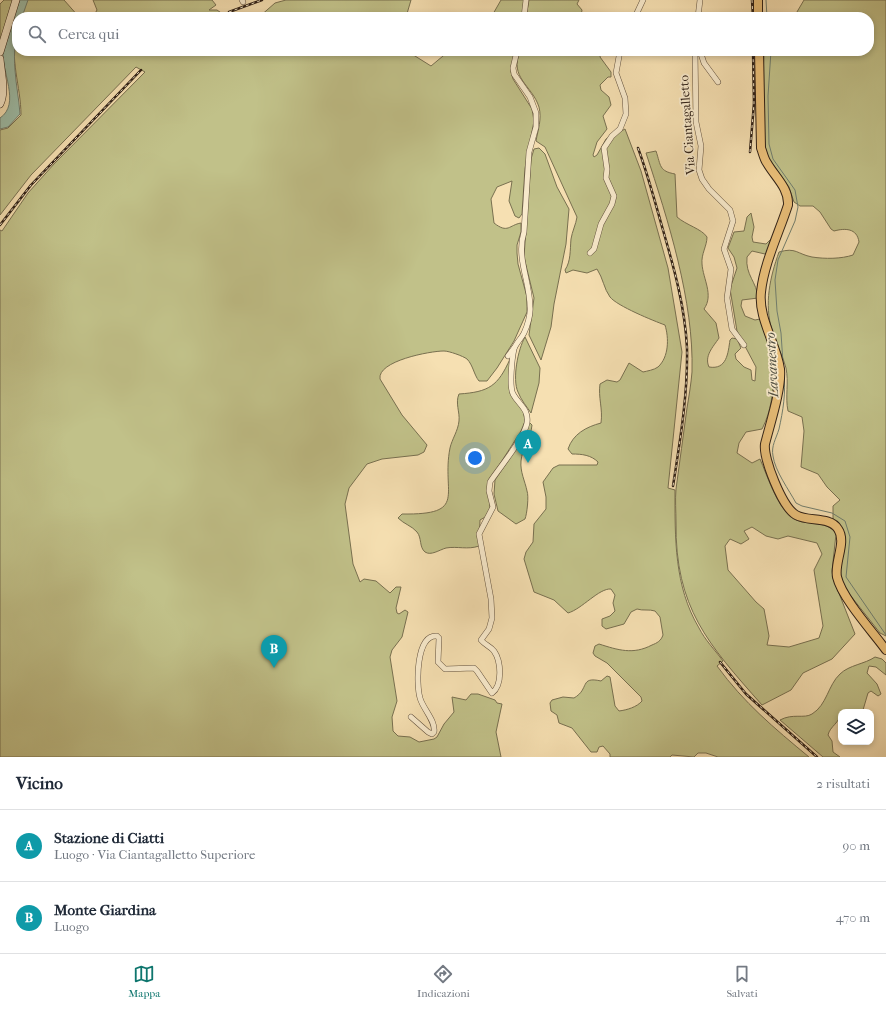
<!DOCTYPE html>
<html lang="it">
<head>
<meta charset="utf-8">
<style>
  :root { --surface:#fff; --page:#f6f6f7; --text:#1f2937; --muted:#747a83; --line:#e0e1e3; --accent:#0f766e }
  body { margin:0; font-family:"IM FELL French Canon",serif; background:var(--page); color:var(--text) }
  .controls { position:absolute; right:12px; bottom:12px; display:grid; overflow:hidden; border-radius:8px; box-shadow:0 2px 6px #0003 }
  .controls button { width:36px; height:36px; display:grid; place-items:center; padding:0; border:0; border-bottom:1px solid var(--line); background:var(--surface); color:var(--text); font:20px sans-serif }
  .you { position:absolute; left:475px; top:458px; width:14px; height:14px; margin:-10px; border:3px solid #fff; border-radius:50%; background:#1a73e8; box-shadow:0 0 0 6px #1a73e833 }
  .badge { display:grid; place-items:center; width:26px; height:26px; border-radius:50%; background:var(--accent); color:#fff; font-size:13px; font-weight:700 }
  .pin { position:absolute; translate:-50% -33px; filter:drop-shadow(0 1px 2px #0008) }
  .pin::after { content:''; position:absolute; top:21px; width:14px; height:12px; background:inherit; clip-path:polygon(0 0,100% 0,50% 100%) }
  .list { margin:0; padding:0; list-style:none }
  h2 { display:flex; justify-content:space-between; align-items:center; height:52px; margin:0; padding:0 16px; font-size:17px }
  h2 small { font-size:13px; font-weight:400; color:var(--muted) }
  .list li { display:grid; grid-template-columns:26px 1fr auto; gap:12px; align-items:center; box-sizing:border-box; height:72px; padding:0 16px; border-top:1px solid var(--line) }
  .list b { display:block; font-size:15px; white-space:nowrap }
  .list p { margin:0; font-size:13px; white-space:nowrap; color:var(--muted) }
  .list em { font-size:13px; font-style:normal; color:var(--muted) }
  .icon { flex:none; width:22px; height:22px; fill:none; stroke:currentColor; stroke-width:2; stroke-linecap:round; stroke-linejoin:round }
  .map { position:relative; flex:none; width:886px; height:757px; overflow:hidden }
  .search { position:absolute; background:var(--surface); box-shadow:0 2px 6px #0003; left:12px; right:12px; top:12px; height:44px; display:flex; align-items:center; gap:10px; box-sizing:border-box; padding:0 14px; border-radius:16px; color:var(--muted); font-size:15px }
  .sheet { height:196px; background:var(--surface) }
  nav { display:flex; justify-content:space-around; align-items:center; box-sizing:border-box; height:56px; border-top:1px solid var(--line); background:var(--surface); font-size:11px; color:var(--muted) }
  nav a { display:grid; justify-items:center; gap:2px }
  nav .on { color:var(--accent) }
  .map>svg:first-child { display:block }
  .green { fill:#c1c189; stroke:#787050; fill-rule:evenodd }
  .water { fill:#9dbda8; stroke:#717e6e }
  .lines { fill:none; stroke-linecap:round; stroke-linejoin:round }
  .stream { stroke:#717e6e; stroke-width:1 }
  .minor-casing { stroke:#61503d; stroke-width:6 }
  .secondary-casing { stroke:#2f2016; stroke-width:8 }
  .primary-casing { stroke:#2f2016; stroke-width:10 }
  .minor { stroke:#f9ebcd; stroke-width:5 }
  .secondary { stroke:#f9ebcd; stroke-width:7 }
  .primary { stroke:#ebc079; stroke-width:8 }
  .rail-casing { stroke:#2f2016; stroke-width:2.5 }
  .rail { stroke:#f9ebcd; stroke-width:1; stroke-dasharray:3; stroke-linecap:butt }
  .labels { text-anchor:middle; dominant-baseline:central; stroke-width:3.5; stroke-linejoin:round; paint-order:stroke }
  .street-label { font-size:13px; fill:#2f2016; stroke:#f9ebcd }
  .water-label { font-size:14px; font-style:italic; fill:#504f42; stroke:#f9ebcd }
</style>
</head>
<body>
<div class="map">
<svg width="886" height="757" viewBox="0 0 886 757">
  <rect width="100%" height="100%" fill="#f6e0b2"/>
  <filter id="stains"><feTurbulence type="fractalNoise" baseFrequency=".005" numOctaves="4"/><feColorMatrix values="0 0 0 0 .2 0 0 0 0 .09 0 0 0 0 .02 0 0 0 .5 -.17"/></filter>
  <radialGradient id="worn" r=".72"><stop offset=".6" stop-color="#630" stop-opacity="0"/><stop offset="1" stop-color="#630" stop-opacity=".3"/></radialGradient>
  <g class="green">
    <polygon points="4,0 14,0 0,42 0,4"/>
    <polygon points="27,0 64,0 79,17 21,17"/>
    <polygon points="93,0 212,0 216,5 209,10 217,10 227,17 93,17 97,10"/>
    <polygon points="286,0 411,0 406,17 259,17 275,3"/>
    <polygon points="501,0 524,0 522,17 488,17 493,14"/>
    <polygon points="529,0 579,0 577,4 582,10 581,16 526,17"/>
    <path d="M804,0H886V636L880,633L843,586L840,572L845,541L833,518V506L840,500L827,487L818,474L801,467L804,431L802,417L788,411C785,397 789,382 786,368C783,355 775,343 772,330C764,304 770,277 779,252C796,247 797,254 812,257C825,259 841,259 853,255L859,242C857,228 845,228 834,231L831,229L820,212L813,206H800L794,202L789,187L767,156L765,147L762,102L764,51H869V17H794Z"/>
    <path d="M17,30V51H407L431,66L449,51H516L511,72L513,79L532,109L534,121L525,168L522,214L519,218L515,216L509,201L512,181L497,187L491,199L494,223C508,234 509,225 521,223V232L517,245V253L518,264L527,297V312L514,341L497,368L487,381H479C474,375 473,365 467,359C463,356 449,351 444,351C430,351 377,361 380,379L402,415L427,445L424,452L418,455L382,459L367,464L349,488L345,504L353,564L360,582L364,579L376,581L390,593L396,587H401L396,608L397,613L399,614L405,610L408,612L402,637L392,650L390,657L397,701L392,717L393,731L398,736L410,737L419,742L434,739L437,737L444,724L454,712L452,697L466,700L471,694H478L495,700L497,703L502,704L496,732L501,757H0V230L2,231L28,193L54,164L145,72L136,67L31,175L0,215V130L8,128L21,115C21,87 9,58 17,30Z"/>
    <path d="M520,51H601L600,57L611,72V77H608L600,85L601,90L609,97L611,105L603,116L607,129L597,142L593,155L594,157L597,155L606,139L625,129L641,171L668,268L682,352L668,488L675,490C675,538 674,586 699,628C705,640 715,650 723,661L717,666C744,703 774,728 809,757H718L706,753H698L694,757L672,755L670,757H610V754L603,746L599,747L597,752H591L572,728L559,723L557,715L551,711L550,703L552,700L563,697L574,698C590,689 579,676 601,681L607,676L610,677L615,706L619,711C627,710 637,707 642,701L641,697L607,663L595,656L593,653L595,646L599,644C618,650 633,655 652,645C657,643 661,641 663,635L660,617L655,611C649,609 643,611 637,609L631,612L624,624L606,629L602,626V619L610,616L615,611L613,603L615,595L611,589C599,588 582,609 568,613L554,600L534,592L524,559L526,552L533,542L534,524L546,509V497L543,482L553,468L559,465H597L598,462C591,455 582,454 572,454L568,449C573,434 586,427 601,423C603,409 598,397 600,384L607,380L617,382L620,380L629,363L643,372C647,371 654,370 658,367C669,357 669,338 665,325C654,321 617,306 610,297C604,289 603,278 597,269L587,273L573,270L566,273L565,270C571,261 570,250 571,239C572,232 576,224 577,217L545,147L536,141C538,130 542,119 539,107C532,85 509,78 520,51Z"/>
    <polygon points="539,148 545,154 557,187 569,209 566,244 554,304 551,327 541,360 529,335 534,298 524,257 531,159 534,149"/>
    <path d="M656,151C661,166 659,171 675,174L677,217C686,225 702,229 707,237C707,246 701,254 702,264C703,279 714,295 704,309L716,323L719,338C713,347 704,356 709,367C727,370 728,353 730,340L732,338L737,339L741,348L735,354L736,359L744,367L751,370L752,380L755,381L756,367L737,331L730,289L737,268L734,257L728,248L734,232L744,231L747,217L751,213L754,227L752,237L753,242L766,244L774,236L771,252L765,254L752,251L747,257C745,275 757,282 758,298L742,300L741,306L745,316L755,320L760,319C776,348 778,397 763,427L762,429L746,432L739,443L737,453L752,463L760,459C767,475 776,504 790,516C803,528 827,518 836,534L832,571L833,578L855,634L832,659L803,673L791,690L762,705C708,644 675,608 676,522C676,511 675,500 676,489C680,462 683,435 687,408C689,396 691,384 692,372C694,301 668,220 646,153ZM752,527L766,536L778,539L788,536L817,543L822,554L814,570L823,626L819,638L789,647L767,645L769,636L764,609L756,602L728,570L725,546L730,539L741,544L749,539L744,531Z"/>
    <path d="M525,337L540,368L539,383L531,413C527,407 521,400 518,392C512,379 518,349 525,337Z"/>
    <path d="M510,359V387L523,410L525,421L521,431L489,481L490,508L487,516L480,520L479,546C468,550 457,546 446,548C439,550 431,556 425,552C419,547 422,538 417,532C412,526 404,524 398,518L402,514C469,515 441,494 450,448C452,439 458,431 459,421C460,412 455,403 459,394C489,392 498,386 510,359Z"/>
    <path d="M530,423L532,425C531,438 522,448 521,461C520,472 525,481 527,491C529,496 527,514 525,519L516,524L498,511L494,494L495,480L506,464L512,452L525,437L528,424Z"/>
    <path d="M875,657L882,659L886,663V675L876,667L869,666L867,673L877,684L881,694L878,696L871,691L868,693L863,710L859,712H841C840,723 830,726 828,735L832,741L833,752L840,757H823L780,720C793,713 804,719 812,714C827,705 828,685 840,674C849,665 865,664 875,657Z"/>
  </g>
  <path class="water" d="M20,0H28L22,17H17C17,35 13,52 15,70C16,85 19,99 20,114L8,127L0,129V118C21,104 1,71 3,50C4,36 14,14 20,0Z"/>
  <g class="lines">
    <g class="stream">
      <polyline points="766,0 767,17"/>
      <polyline points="771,51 768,96 769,144 773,159 795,190 798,207 795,221 778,260 775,280 777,311 781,333 783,363"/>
      <path d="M784,374C786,393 783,411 779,429C776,439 771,446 773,456C775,471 789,490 796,503L802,506L832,513L845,521L850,537L846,577L886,635"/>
    </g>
    <g class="minor-casing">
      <g id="minor">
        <polyline points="242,0 243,2"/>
        <polyline points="524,17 526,0"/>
        <polyline points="635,17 643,0"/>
        <polyline points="698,17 700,0"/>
        <polyline points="695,51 696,122 701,146 699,170 702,179 709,189 730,210 733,221 724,249 731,269 727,298 732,329 744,345"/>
        <polyline points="700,51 704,63 718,82"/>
        <polyline points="590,253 594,249 601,224 612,204 614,196 606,178 607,169 604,148 612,136 620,129 626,114 625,98 616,73 620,51"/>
        <polyline points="508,356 514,348"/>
        <path d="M411,717L428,732L432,734L434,732C436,721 423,709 420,698C416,684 416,634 437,636L439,638L438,662L445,669L474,668L477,671L492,693C503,685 501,661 494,651C490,646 485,645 481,640L489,629L492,618L491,599L479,534L493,507L489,491L490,482C499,468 524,439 527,423C529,409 519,405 513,394C509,386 512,358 514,349C516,343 521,339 524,333C527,327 531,314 530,307C530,281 516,258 524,232L529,152L536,127V113L530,97L514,74L513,68L517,51"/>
      </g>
    </g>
    <g class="secondary-casing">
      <g id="secondary">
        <polyline points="0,52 16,0"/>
        <path d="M0,59C1,72 6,92 0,104"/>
      </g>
    </g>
    <g class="primary-casing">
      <g id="primary">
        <polyline points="758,0 758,17"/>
        <path d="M759,51L761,148C763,153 764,159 767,163C775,177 789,188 788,205C779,233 764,263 761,292C758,318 776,343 780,369C782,388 770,424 765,444C763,458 782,507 796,515C808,522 830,516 838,529C847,542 834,562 837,577C842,598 872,631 886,650"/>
      </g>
    </g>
    <use href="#minor" class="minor"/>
    <use href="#secondary" class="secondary"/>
    <use href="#primary" class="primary"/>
    <g class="rail-casing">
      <g id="rail">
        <polyline points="752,0 753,17"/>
        <polyline points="229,12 262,0"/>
        <path d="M638,148C648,175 655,202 663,230C674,268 685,307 687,348C688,394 680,441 673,486"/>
        <polyline points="750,152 754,103 753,51"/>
        <polyline points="0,225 31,185 141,70"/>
        <polyline points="720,662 746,694 817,757"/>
      </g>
    </g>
    <use href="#rail" class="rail"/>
  </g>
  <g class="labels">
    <g class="street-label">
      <text transform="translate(687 125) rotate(-94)">Via Ciantagalletto</text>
    </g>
    <g class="water-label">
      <text transform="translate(772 365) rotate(-93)">Lavanestro</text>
    </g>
  </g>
  <rect width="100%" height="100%" filter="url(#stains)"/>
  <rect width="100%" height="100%" fill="url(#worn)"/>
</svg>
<div class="controls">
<button><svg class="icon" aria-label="layers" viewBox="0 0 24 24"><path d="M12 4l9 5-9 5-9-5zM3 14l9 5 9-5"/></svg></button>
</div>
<div class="you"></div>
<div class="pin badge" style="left:528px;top:463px;background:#0f9aa8">A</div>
<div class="pin badge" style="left:274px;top:668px;background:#0f9aa8">B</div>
<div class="search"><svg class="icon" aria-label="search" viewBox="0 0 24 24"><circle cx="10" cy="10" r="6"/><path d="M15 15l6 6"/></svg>Cerca qui</div>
</div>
<section class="sheet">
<h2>Vicino<small>2 risultati</small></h2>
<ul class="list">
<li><span class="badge" style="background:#0f9aa8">A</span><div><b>Stazione di Ciatti</b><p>Luogo · Via Ciantagalletto Superiore</p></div><em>90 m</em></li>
<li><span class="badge" style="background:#0f9aa8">B</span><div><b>Monte Giardina</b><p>Luogo</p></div><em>470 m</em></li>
</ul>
</section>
<nav>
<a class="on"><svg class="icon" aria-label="map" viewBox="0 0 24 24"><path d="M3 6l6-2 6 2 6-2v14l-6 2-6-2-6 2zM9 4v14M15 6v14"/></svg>Mappa</a>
<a><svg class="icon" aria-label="directions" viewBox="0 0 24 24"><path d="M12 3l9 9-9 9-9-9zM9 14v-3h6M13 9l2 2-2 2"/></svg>Indicazioni</a>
<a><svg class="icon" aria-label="saved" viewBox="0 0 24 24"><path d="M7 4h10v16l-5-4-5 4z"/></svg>Salvati</a>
</nav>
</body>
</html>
